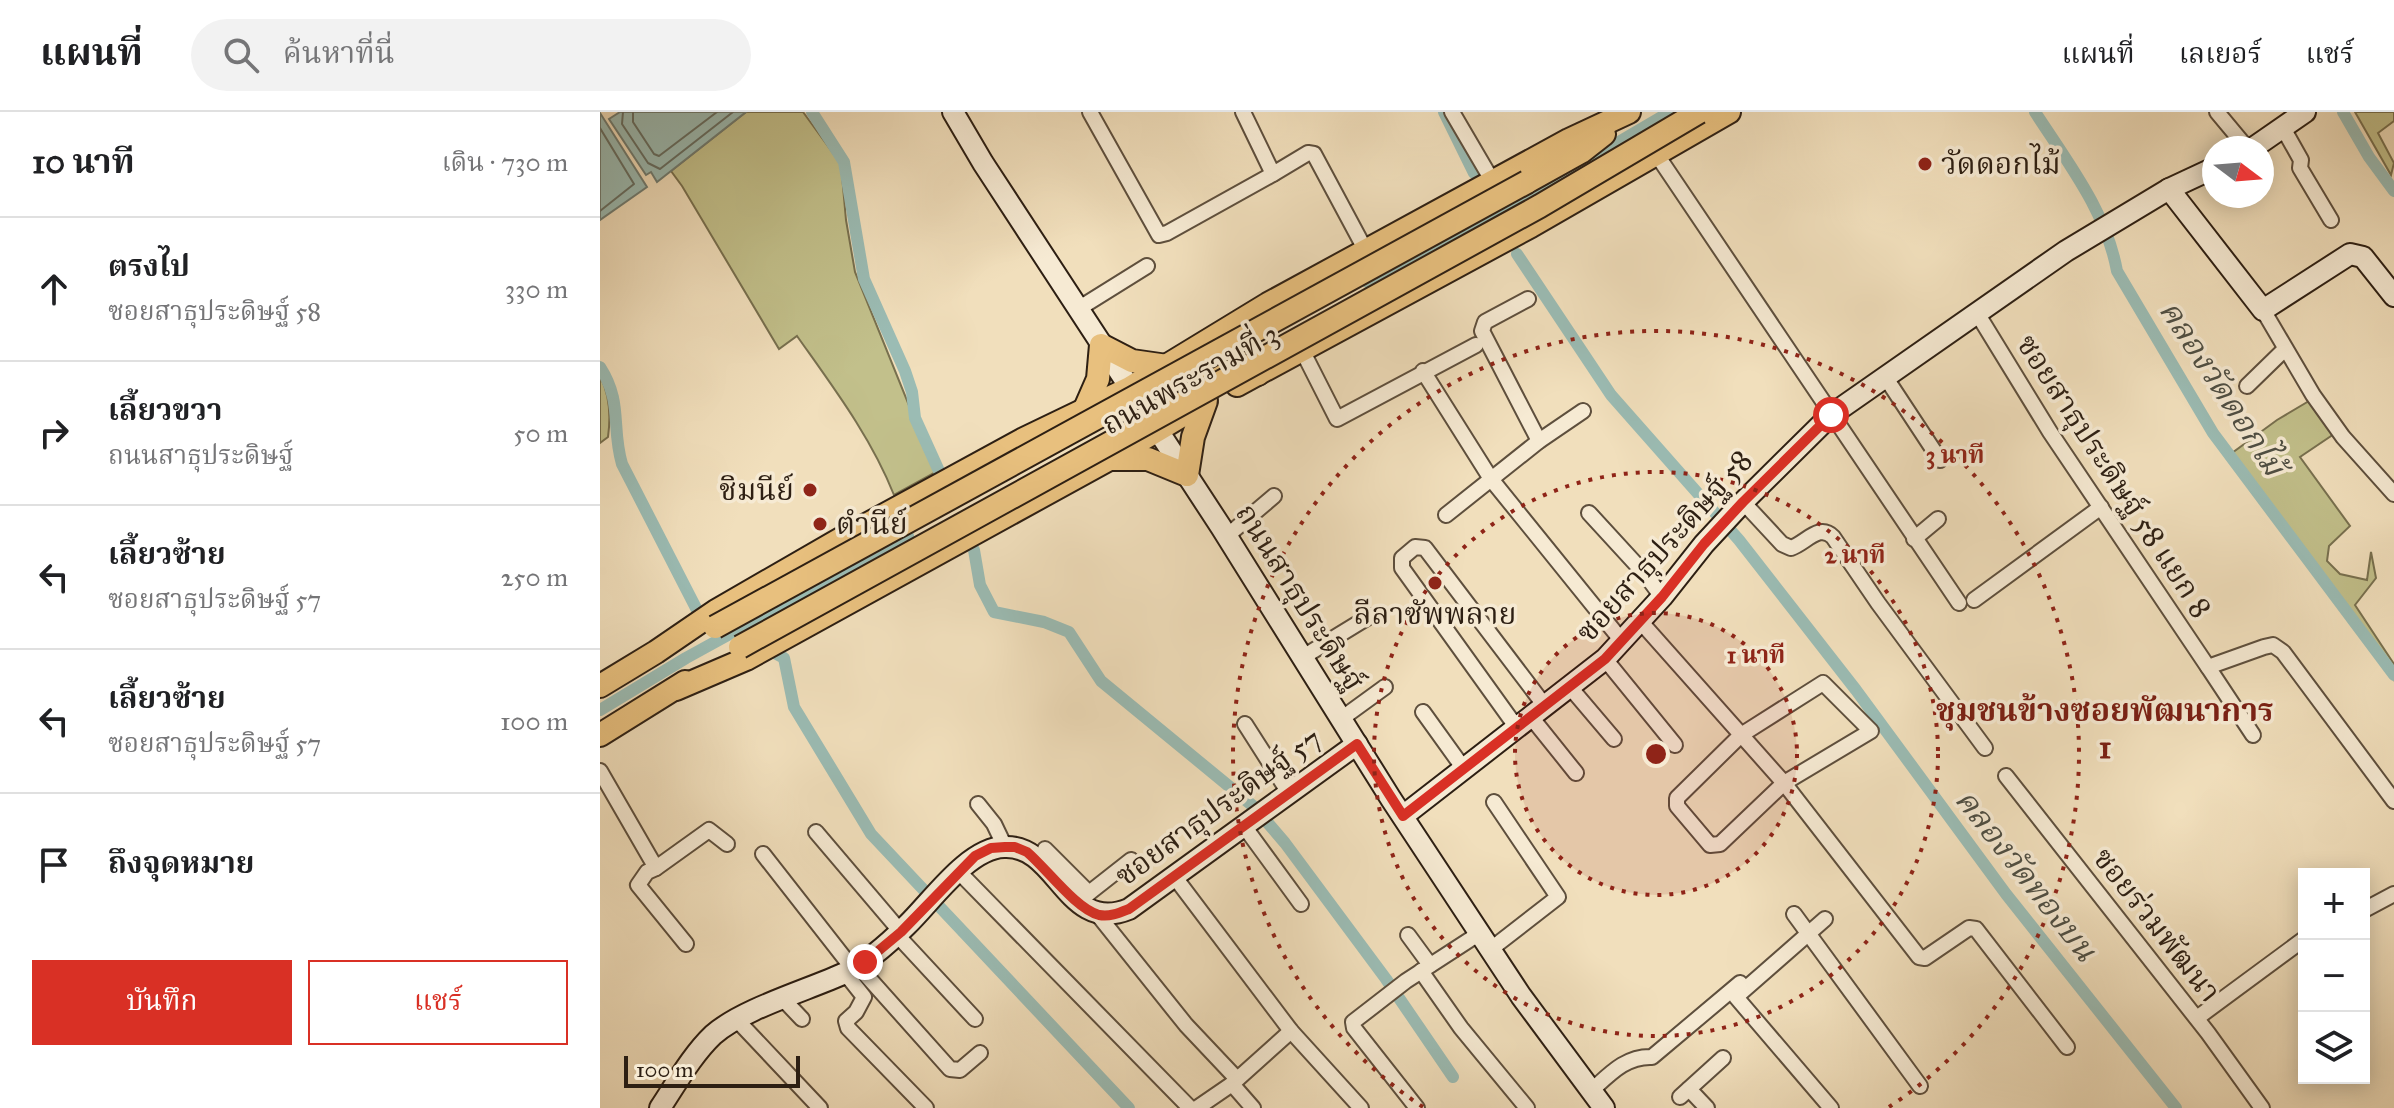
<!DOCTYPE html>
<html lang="th">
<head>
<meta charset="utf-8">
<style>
  :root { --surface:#fff; --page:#f2f2f2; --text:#202124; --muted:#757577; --line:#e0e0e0; --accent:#d93025 }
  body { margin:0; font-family:"IM FELL Great Primer","Noto Serif Thai",serif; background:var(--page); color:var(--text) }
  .controls { position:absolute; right:24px; bottom:24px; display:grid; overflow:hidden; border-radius:0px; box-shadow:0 4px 20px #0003 }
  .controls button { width:72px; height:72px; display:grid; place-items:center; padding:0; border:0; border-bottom:2px solid var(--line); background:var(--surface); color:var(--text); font:40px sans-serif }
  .compass { position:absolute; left:1602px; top:24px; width:72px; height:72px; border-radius:50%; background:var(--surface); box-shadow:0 4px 20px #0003; rotate:106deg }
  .scale { position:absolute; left:24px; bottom:20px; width:176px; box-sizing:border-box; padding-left:8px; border:4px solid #2d1f13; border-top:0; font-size:22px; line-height:28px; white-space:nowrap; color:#2d1f13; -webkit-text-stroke:6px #f6ead3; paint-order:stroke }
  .stop { position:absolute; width:24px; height:24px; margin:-18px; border:6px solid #d93025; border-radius:50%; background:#fff }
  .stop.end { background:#d93025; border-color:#fff; box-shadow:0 2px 8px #0008 }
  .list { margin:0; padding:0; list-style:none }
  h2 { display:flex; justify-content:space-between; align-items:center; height:104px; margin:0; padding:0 32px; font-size:34px }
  h2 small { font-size:26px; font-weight:400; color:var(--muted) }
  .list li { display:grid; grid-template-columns:52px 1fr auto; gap:24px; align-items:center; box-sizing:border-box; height:144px; padding:0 32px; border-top:2px solid var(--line) }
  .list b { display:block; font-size:30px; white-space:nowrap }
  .list p { margin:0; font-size:26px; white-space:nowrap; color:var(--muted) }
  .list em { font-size:26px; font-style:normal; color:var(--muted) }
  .actions { display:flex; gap:16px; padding:24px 32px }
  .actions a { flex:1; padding:18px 0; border:2px solid var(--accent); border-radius:0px; text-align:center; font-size:28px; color:var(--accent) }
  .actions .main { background:var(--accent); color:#fff }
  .icon { flex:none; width:44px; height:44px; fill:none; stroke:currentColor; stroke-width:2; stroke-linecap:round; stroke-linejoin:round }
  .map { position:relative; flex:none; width:1794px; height:996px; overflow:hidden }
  header { display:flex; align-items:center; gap:48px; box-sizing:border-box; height:112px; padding:0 40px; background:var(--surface); border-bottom:2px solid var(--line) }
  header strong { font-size:38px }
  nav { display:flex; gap:44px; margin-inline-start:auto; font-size:28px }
  .search { width:560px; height:72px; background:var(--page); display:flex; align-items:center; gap:20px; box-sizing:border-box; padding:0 28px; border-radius:44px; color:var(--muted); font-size:30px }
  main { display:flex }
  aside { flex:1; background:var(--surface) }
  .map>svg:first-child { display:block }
  .green { fill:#c2c08b; stroke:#78704f; stroke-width:2 }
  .water { fill:#9bbcb4; stroke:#6f7d74; stroke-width:2 }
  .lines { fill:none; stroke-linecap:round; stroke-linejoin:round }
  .shore { stroke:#646e64; stroke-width:2 }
  .canal { stroke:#9bbcb4; stroke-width:12 }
  .street-casing { stroke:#5e4f3d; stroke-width:18 }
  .secondary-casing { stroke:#2d1f13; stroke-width:24 }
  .primary-casing { stroke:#2d1f13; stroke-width:26 }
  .street { stroke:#f6ead3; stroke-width:14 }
  .secondary { stroke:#f6ead3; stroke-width:20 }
  .primary { stroke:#e8c07e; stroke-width:22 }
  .primary-bridge-casing { stroke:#2d1f13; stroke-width:26; stroke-linecap:butt }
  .primary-bridge { stroke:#e8c07e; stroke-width:22 }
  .route { stroke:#d93025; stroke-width:10 }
  .ring { fill:none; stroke:#8f2418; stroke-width:4; stroke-dasharray:4 8 }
  .poi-dot { fill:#8f2418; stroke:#f6ead3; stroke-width:3 }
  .labels { text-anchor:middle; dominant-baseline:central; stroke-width:7; stroke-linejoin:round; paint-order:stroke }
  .poi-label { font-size:30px; fill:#2d1f13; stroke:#f6ead3; text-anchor:start }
  .street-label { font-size:30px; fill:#2d1f13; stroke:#f6ead3 }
  .water-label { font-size:32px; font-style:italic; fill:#4e4e43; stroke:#f6ead3 }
  .neighbourhood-label { font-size:32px; font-weight:bold; fill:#7a1f14; stroke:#f6ead3 }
  .centre { fill:#8f2418; stroke:#f6ead3; stroke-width:4 }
  .ring-label { font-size:24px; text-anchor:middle; font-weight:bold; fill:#8f2418; stroke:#f6ead3; stroke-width:7; stroke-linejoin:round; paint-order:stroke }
</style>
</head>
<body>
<header>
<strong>แผนที่</strong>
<div class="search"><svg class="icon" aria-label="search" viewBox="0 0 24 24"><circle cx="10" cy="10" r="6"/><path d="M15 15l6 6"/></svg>ค้นหาที่นี่</div>
<nav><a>แผนที่</a><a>เลเยอร์</a><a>แชร์</a></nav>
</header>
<main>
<aside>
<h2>10 นาที<small>เดิน · 730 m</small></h2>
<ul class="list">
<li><svg class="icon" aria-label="ahead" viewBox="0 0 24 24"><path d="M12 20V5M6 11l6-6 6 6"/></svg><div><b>ตรงไป</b><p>ซอยสาธุประดิษฐ์ 58</p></div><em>330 m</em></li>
<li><svg class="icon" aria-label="right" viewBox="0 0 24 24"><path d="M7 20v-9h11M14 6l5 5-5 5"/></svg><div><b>เลี้ยวขวา</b><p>ถนนสาธุประดิษฐ์</p></div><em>50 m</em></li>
<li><svg class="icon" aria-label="left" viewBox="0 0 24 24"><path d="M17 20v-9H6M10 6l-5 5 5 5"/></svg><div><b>เลี้ยวซ้าย</b><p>ซอยสาธุประดิษฐ์ 57</p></div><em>250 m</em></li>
<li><svg class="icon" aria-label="left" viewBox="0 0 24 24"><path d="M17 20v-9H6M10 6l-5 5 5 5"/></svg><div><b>เลี้ยวซ้าย</b><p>ซอยสาธุประดิษฐ์ 57</p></div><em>100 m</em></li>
<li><svg class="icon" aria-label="arrive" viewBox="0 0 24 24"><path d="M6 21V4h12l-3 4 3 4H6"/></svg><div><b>ถึงจุดหมาย</b></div></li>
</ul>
<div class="actions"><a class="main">บันทึก</a><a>แชร์</a></div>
</aside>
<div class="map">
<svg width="1794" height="996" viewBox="0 0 1794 996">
  <rect width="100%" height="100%" fill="#f1dfbc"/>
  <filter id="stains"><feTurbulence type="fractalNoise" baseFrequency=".0025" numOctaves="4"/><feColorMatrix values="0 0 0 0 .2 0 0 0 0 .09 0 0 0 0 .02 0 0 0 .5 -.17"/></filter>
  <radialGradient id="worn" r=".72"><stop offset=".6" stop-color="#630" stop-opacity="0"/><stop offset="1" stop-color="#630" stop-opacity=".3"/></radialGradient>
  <g class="green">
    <path d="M146,0H203L241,52L246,108L255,160L336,360L294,383C271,325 233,275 197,224L179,237L82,74L71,59Z"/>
    <polygon points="1755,0 1794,0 1794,9 1778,21 1794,51 1791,63"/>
    <path d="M0,264C10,283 11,303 8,325L0,331Z"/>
    <polygon points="1709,289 1734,322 1700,345 1750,414 1729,434 1727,449 1740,462 1767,468 1771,440 1776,466 1755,493 1794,552 1794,568 1632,341 1677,308"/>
  </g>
  <g class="water">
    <polygon points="20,0 146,0 57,70 51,60 46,63 9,7"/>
    <polygon points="0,1 47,75 0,108"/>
  </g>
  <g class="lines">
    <g class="shore">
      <polyline points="23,0 22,12 48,51 60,57 133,0"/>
      <polyline points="33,0 33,10 54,42 59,44 117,0"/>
      <polyline points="0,16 34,72 0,99"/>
    </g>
    <g class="canal">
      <polyline points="212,0 244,50 264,167 305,259 312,280 315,306 339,359"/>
      <polyline points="844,0 874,61"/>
      <path d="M1435,0C1468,51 1506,99 1517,159L1613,321L1794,563"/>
      <polyline points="1743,0 1769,45 1794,79"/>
      <polyline points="917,142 1011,283 1139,428 1256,578 1406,782 1576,996"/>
      <polyline points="767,170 949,71 1070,0"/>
      <path d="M0,255C23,291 11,314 22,352L98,500L184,546L194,595L271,722L529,996"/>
      <polyline points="374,438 380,473 394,500 444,510 469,520 501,569 653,694"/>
      <polyline points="0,598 86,546 308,424"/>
      <polyline points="667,710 685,731 786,867 853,965"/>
    </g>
    <g class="street-casing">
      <g id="street">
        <polyline points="490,0 559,123 567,121 673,62"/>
        <polyline points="643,0 673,62 708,41 714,42 766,139"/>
        <polyline points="852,0 893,70"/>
        <polyline points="1617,0 1647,36"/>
        <polyline points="1683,16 1701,48 1700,56 1731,108"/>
        <polyline points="1057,43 1359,491"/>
        <polyline points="928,187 885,210 882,219 939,329"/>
        <polyline points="478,197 547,154"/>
        <polyline points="1663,198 1713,283 1743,325 1794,382"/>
        <polyline points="1377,201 1450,320 1608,555 1664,535 1673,533 1683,540 1794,689"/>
        <polyline points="702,238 737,307 876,233"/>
        <polyline points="823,259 891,367 1022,529"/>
        <polyline points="1286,266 1340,348"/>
        <polyline points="1647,274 1685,237"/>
        <path d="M1143,390L1182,432L1191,436C1206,431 1219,411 1233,425L1278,491L1385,636"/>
        <polyline points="989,401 1045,462 1062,485"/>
        <polyline points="846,403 939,329 983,299"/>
        <polyline points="627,424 674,384"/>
        <polyline points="1314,427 1338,407"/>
        <polyline points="1374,488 1501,395"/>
        <polyline points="1040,509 1184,671 1319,845 1325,846 1369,816 1376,817 1467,935"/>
        <polyline points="703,545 770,504"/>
        <polyline points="1005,547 1075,633"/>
        <polyline points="1608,555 1653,623"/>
        <polygon points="1223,571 1271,619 1184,671 1120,732 1110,733 1077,694 1077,686 1141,623"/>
        <polyline points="969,574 1014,627"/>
        <polyline points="823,600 864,657"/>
        <polyline points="931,605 976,661"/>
        <polyline points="741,607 785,575"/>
        <polyline points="645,612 689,681"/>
        <polyline points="917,616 802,456 802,446 815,435 825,436 945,594"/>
        <polyline points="0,659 56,756 47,760 38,773 86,832"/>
        <polyline points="1406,664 1608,921 1662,996"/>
        <polyline points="378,692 394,712 405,735"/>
        <polyline points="644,714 701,792"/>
        <polyline points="216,720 301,820"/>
        <polyline points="445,737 489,781 478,789"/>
        <polyline points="163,742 253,857"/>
        <polyline points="56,756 109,718 127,732"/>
        <polyline points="359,760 590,996"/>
        <polyline points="574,764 691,919 761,996"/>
        <polyline points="489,781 531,748"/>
        <polyline points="1764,798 1794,782"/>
        <polyline points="1194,802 1320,974"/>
        <polyline points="498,803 586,913 637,967"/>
        <polyline points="1225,807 1136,885 1231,996"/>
        <polyline points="297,823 375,907"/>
        <polyline points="808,823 830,853"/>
        <polyline points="891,837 958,785 894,690"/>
        <polyline points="258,854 350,957 360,958 380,941"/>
        <polyline points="821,859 861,916 927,996"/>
        <polyline points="245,861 264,885 256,900 246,909 248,916 326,996"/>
        <polyline points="183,887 202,907"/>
        <polyline points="1597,906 1704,827"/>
        <polyline points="136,907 220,996"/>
        <polyline points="632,972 653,996"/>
        <polyline points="1089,977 1107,996"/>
        <path d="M990,980C1009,963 1025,944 1052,945L1140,871"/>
        <polyline points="1080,985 1123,946"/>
        <polyline points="597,996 632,972 691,919"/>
        <polyline points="817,996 754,916 753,910 806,869 880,821"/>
      </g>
    </g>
    <g class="secondary-casing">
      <g id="secondary">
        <polyline points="353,0 383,51 621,415 791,687 921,884 1004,996"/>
        <polyline points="1653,36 1705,0"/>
        <polyline points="1569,77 1663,198 1750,142 1763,145 1794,184"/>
        <polyline points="803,704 1005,547 1062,485 1104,432 1143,390 1231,303 1466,139 1569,77 1614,56"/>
        <path d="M60,996C76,972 92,943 113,923C142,897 208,878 245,861C268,850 289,831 307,813C332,789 368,736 404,735C458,732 466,823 529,797L757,632"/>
      </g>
    </g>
    <g class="primary-casing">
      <g id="primary">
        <polyline points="927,70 981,40 1004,22"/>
        <path d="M600,259C627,243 633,244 658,262"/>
        <polyline points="637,273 931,114 1129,0"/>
        <polyline points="484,299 498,267 501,233 532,249 567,254"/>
        <polyline points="512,347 548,347 587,363 593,325 606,289"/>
        <polyline points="0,574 56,540 116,499 246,424 424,327 530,276 668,192 969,28 1029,0"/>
        <polyline points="76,577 146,547 511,346 586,301"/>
        <polyline points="0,623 85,570"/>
      </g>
    </g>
    <use href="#street" class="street"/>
    <use href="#secondary" class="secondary"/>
    <use href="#primary" class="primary"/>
    <g class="primary-bridge-casing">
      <g id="primary-bridge">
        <polyline points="115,515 927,70"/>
        <polyline points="140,535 940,94 1099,0"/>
      </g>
    </g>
    <use href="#primary-bridge" class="primary-bridge"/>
  </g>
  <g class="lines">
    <path class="route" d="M265,850L301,820L375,744L391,736L405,735H415L427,740C446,756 476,797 499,803C510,805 519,801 529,797L757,632L803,704L1005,547L1062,485L1104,432L1143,390L1231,303"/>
  </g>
  <circle cx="1056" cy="642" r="141" fill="#8f2418" fill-opacity=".12"/>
  <g class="ring">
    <circle cx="1056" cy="642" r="141"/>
    <circle cx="1056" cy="642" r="282"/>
    <path d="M823 995A423 423 0 1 1 1289 995"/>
  </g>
  <g class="poi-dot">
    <circle cx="1325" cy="52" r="8"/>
    <circle cx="210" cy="378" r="8"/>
    <circle cx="220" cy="412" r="8"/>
    <circle cx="835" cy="471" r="8"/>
  </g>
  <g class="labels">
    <g class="poi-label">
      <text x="1341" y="52">วัดดอกไม้</text>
      <text x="194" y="378" text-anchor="end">ชิมนีย์</text>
      <text x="236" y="412">ตำนีย์</text>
      <text x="835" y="502" text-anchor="middle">ลีลาซัพพลาย</text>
    </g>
    <g class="street-label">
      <text transform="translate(590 267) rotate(-29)">ถนนพระรามที่ 3</text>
      <text transform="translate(1514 364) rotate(57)">ซอยสาธุประดิษฐ์ 58 แยก 8</text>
      <text transform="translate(1064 434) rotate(-48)">ซอยสาธุประดิษฐ์ 58</text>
      <text transform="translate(700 485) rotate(58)">ถนนสาธุประดิษฐ์</text>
      <text transform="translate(618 695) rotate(-36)">ซอยสาธุประดิษฐ์ 57</text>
      <text transform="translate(1557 813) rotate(52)">ซอยร่วมพัฒนา</text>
    </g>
    <g class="water-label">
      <text transform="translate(1622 276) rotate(57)">คลองวัดดอกไม้</text>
      <text transform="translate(1426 763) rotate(52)">คลองวัดทองบน</text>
    </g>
    <g class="neighbourhood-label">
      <text x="1505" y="598">ชุมชนข้างซอยพัฒนาการ<tspan x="1505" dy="37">1</tspan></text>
    </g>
  </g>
  <circle cx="1056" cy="642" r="12" class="centre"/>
  <g class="ring-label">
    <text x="1355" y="351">3 นาที</text>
    <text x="1255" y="451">2 นาที</text>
    <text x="1156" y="551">1 นาที</text>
  </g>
  <rect width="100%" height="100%" filter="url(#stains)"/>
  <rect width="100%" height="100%" fill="url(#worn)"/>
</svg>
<div class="controls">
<button>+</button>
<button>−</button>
<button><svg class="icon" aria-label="layers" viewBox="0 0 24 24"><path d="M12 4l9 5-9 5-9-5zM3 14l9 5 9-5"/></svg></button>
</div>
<svg class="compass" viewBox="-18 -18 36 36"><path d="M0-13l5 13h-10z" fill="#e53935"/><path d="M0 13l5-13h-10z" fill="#757577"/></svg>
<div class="scale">100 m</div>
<div class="stop" style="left:1231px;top:303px"></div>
<div class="stop end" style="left:265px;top:850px"></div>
</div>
</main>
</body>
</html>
